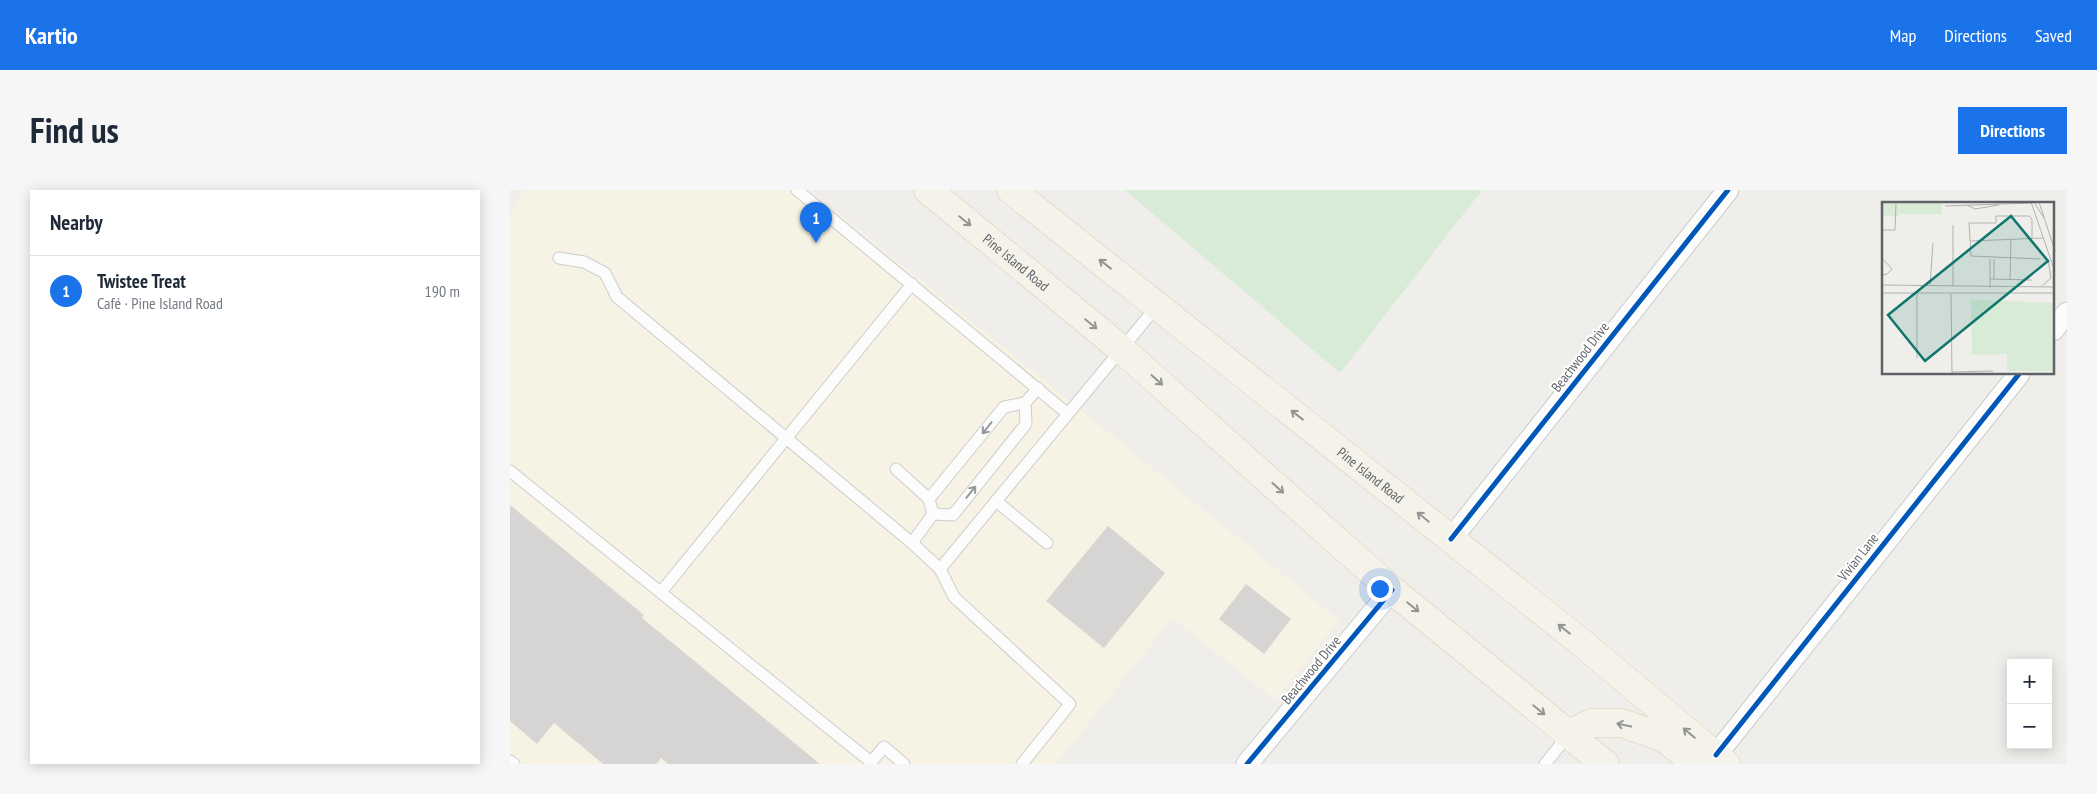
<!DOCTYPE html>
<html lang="en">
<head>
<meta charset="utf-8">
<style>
  :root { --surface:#fff; --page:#f6f6f7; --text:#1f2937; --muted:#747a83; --line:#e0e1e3; --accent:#1a73e8 }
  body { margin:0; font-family:"PT Sans Narrow",sans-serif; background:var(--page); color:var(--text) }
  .controls { position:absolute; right:15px; bottom:15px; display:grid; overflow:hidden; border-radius:0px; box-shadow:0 2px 12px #0003 }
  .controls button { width:45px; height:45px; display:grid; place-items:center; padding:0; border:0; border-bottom:1px solid var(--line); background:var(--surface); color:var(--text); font:25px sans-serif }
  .you { position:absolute; left:869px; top:398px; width:18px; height:18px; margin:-12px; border:4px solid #fff; border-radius:50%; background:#1a73e8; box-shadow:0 0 0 8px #1a73e833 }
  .badge { display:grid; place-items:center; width:32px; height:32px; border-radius:50%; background:var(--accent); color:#fff; font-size:16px; font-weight:700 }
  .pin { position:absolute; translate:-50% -41px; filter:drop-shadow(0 1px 2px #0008) }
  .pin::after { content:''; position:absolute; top:26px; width:18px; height:15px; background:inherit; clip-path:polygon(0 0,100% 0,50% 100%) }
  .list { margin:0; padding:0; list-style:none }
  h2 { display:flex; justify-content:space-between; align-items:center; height:65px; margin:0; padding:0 20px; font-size:21px }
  h2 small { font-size:16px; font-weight:400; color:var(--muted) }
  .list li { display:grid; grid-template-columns:32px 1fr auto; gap:15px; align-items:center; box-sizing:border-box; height:70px; padding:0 20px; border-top:1px solid var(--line) }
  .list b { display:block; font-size:19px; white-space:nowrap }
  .list p { margin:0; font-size:16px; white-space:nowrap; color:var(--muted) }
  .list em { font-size:16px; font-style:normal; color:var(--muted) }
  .map { position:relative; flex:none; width:1557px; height:574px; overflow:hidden; border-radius:0px }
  header { display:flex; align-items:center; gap:30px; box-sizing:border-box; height:70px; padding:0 25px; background:var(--accent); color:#fff }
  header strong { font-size:24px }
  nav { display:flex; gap:28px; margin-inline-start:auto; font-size:18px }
  .intro { display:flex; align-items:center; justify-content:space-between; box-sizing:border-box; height:120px; padding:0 30px }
  h1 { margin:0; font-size:35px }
  .button { padding:12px 22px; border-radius:0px; background:var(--accent); color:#fff; font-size:18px; font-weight:700 }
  main { display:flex; gap:30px; padding:0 30px }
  aside { flex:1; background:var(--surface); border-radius:0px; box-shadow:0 2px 12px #0003 }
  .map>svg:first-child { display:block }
  .commercial { fill:#f7f3e4 }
  .green { fill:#d8ebd6 }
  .building { fill:#d6d5d3 }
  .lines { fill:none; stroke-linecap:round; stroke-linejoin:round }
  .service-casing { stroke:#cbcccc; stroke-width:13 }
  .minor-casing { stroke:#cbcccc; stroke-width:23 }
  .primary-casing { stroke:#d7ceb8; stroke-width:29 }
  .service { stroke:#fdfcfc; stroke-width:11 }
  .minor { stroke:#fdfcfc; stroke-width:21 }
  .primary { stroke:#f4f2e9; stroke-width:28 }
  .cycleway-casing { stroke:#fff; stroke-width:8 }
  .cycleway { stroke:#0057b8; stroke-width:5 }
  .oneway { stroke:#939595 }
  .oneway2 { stroke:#96999c }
  .labels { text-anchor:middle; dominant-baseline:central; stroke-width:4; stroke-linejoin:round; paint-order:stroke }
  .street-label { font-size:14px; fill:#5f6368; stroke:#fff }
  .inset-road { fill:none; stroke:#b1b2b2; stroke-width:1 }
  .view { fill:#0f766e; fill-opacity:0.15; stroke:#0f766e; stroke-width:2.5 }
  .inset-edge { fill:none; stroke:#5f6368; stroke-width:2.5 }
</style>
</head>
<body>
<header>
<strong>Kartio</strong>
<nav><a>Map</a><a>Directions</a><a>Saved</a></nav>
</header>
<div class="intro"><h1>Find us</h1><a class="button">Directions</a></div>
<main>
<aside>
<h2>Nearby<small></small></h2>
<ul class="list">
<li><span class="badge">1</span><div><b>Twistee Treat</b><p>Café · Pine Island Road</p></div><em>190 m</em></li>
</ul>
</aside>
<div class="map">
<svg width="1557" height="574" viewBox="0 0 1557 574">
  <rect width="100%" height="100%" fill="#efeeea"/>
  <polygon class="commercial" points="14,0 300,0 829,430 765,510 662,428 546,574 0,574 0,26"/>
  <polygon class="green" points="615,0 972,0 830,183"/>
  <g class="building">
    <polygon points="0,315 134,425 132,428 310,574 158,574 151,568 146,574 93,574 44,533 27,554 0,531"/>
    <polygon points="598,336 655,383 594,458 536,411"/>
    <polygon points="736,394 781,429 754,464 709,429"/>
  </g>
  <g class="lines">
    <g class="service-casing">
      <g id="service">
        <polyline points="287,0 558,224"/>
        <polyline points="49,68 74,72 95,83 107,107 402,353 430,379 444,407 560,514 512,574"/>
        <polyline points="386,279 419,309"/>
        <polyline points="0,281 361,572 374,557 394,574"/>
        <polyline points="486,311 537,353"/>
        <polyline points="423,324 443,325 516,234 515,213"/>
        <polyline points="402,353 423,324 419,309 494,217 515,213 528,198"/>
        <polyline points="430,379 647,116"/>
        <polyline points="151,402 402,94"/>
        <polyline points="0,571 4,574"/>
        <polyline points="1035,574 1059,544"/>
      </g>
    </g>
    <g class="minor-casing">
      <g id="minor">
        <polyline points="1543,140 1557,123"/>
        <polyline points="941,349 1218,0"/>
        <polyline points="1206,565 1509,184"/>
        <polyline points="737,574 882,400"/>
      </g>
    </g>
    <g class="primary-casing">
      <g id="primary">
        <path id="s1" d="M418,0L610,158L882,400L1095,574"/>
        <path id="s2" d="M501,0L1067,449L1216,574"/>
        <polyline points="1059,544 1081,533 1112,533 1154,548 1186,574"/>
      </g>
    </g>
    <use href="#service" class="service"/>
    <use href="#minor" class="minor"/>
    <use href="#primary" class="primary"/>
    <g class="cycleway-casing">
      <g id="cycleway">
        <polyline points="941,349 1218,0"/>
        <polyline points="1206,565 1509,184"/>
        <polyline points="737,574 882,400"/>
      </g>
    </g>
    <use href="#cycleway" class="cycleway"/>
  </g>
  <defs><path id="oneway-shaft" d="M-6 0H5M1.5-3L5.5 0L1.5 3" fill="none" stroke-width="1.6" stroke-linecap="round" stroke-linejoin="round" transform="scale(1.25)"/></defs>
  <g class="oneway">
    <use href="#oneway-shaft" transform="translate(455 31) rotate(39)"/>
    <use href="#oneway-shaft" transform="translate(595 74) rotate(-142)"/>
    <use href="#oneway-shaft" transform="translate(581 134) rotate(39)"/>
    <use href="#oneway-shaft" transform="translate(647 190) rotate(42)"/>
    <use href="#oneway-shaft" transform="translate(787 225) rotate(-142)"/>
    <use href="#oneway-shaft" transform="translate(768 298) rotate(42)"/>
    <use href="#oneway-shaft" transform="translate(913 327) rotate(-141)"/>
    <use href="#oneway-shaft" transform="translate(903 417) rotate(39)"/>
    <use href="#oneway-shaft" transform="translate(1054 439) rotate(-142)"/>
    <use href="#oneway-shaft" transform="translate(1029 520) rotate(39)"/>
    <use href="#oneway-shaft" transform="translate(1114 535) rotate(-168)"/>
    <use href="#oneway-shaft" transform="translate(1179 543) rotate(-140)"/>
  </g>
  <g class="oneway2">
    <use href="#oneway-shaft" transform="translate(477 238) rotate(129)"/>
    <use href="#oneway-shaft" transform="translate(461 302) rotate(-51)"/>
  </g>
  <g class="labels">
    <g class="street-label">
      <text stroke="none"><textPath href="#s1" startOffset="114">Pine Island Road</textPath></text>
      <text transform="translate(1070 167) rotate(-52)">Beachwood Drive</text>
      <text stroke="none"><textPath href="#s2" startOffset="459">Pine Island Road</textPath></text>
      <text transform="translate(1348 367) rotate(-52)">Vivian Lane</text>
      <text transform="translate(801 480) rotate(-50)">Beachwood Drive</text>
    </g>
  </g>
  <g transform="translate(1372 12)">
    <rect width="172" height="172" fill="#efeeea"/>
    <path d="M0,0H17V14H0ZM18,0H60V12H18ZM89,98L172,101V169H125V152L90,153Z" fill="#d8ebd6"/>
    <path class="inset-road" d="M149,0L173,70M152,0L162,16M157,0L173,49M85,3L93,7L117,3M63,4L149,1M0,28H13L14,0M150,37V17L147,14H114V21H87L89,54L158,57M89,39L161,36M0,56L10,67L5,72L0,73M108,77L150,78M112,77V57M128,77L129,37M0,83L173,85M48,83L51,41M71,84V23M160,84L169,76L166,57M108,86V57M0,91H173M35,92V156M69,92L70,172M70,170L111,169"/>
    <path class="view" d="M129,14L166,59L43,159L6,113Z"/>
    <rect width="172" height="172" class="inset-edge"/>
  </g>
</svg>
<div class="controls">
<button>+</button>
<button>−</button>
</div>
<div class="you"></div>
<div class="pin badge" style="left:306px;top:53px">1</div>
</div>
</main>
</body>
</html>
